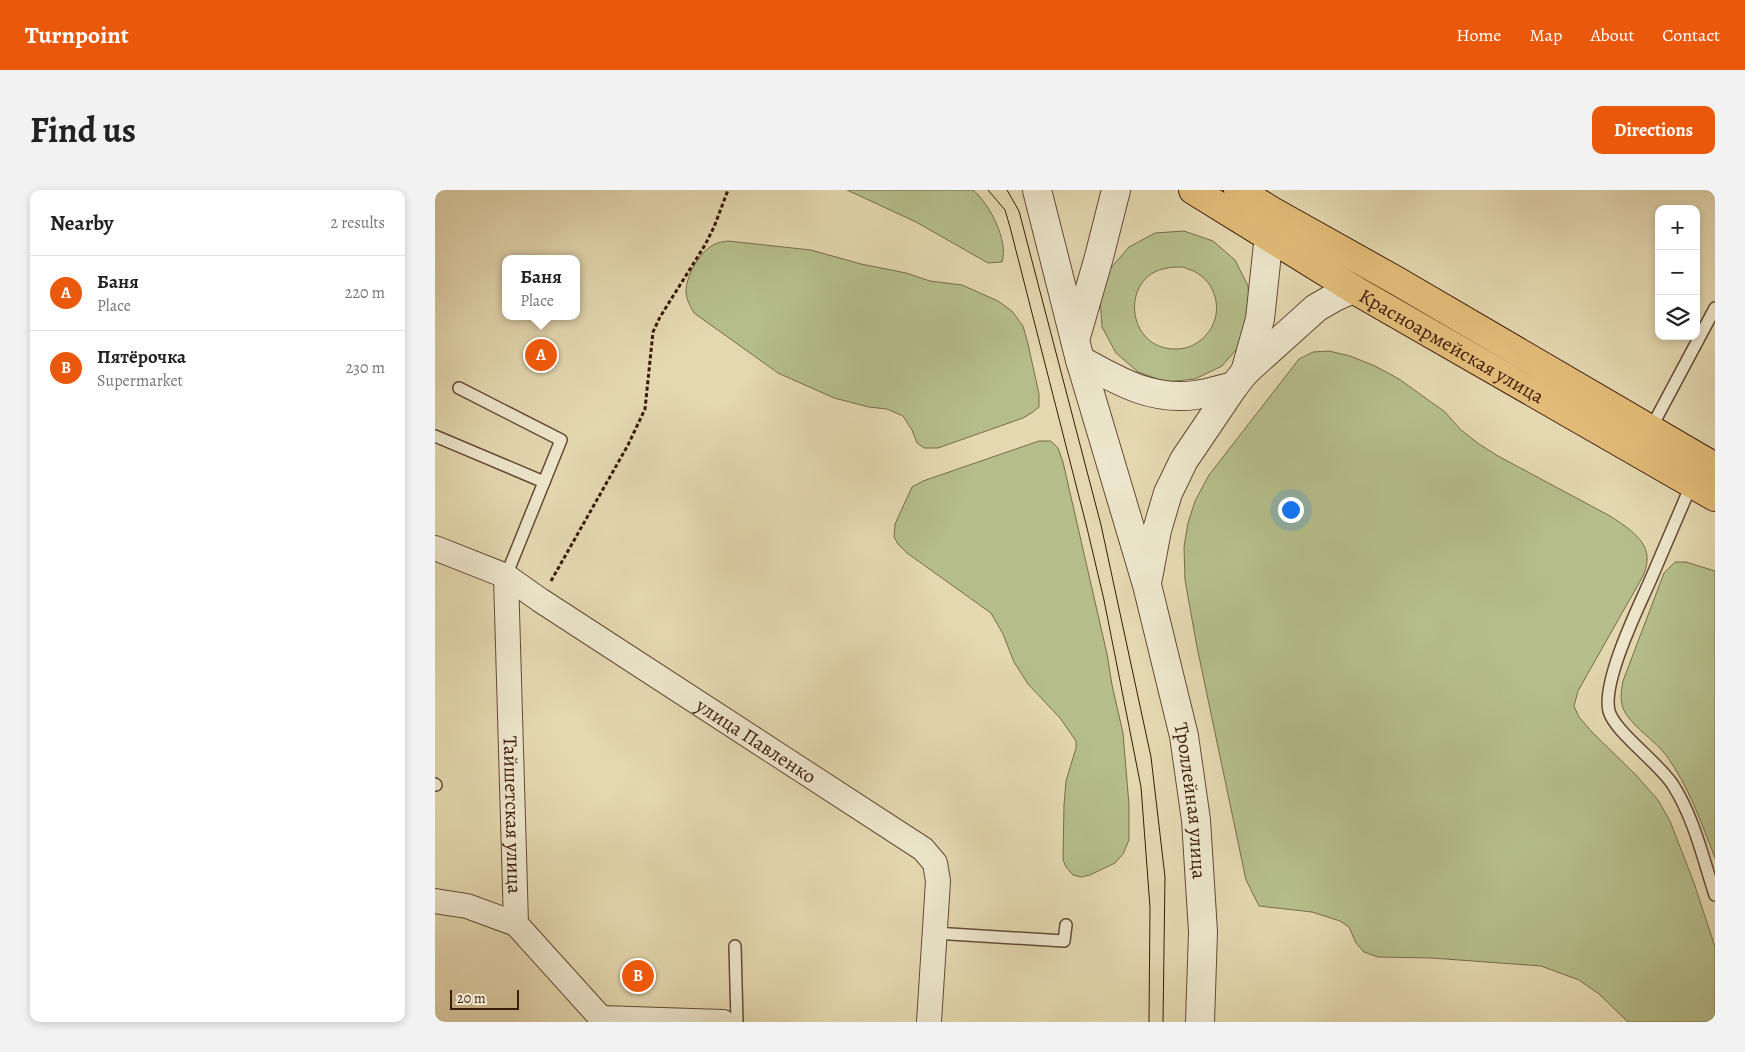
<!DOCTYPE html>
<html lang="en">
<head>
<meta charset="utf-8">
<style>
  :root { --surface:#fff; --page:#f2f2f2; --text:#222; --muted:#767676; --line:#e0e0e0; --accent:#ea580c }
  body { margin:0; font-family:Alegreya,serif; background:var(--page); color:var(--text) }
  .controls { position:absolute; right:15px; top:15px; display:grid; overflow:hidden; border-radius:10px; box-shadow:0 2px 8px #0003 }
  .controls button { width:45px; height:45px; display:grid; place-items:center; padding:0; border:0; border-bottom:1px solid var(--line); background:var(--surface); color:var(--text); font:25px sans-serif }
  .scale { position:absolute; left:15px; bottom:12px; width:69px; box-sizing:border-box; padding-left:5px; border:2px solid #3c1a0c; border-top:0; font-size:14px; line-height:18px; white-space:nowrap; color:#3c1a0c; -webkit-text-stroke:4px #ede6cc; paint-order:stroke }
  .you { position:absolute; left:855px; top:319px; width:18px; height:18px; margin:-12px; border:4px solid #fff; border-radius:50%; background:#1a73e8; box-shadow:0 0 0 8px #1a73e833 }
  .badge { display:grid; place-items:center; width:32px; height:32px; border-radius:50%; background:var(--accent); color:#fff; font-size:16px; font-weight:700 }
  .pin { position:absolute; translate:-50% -50%; border:2px solid #fff; box-shadow:0 1px 5px #0006 }
  .popup { position:absolute; left:67px; top:65px; width:78px; height:65px; box-sizing:border-box; display:grid; place-content:center; border-radius:10px; background:var(--surface); filter:drop-shadow(0 1px 4px #0005); font-size:16px; white-space:nowrap; color:var(--muted) }
  .popup b { font-size:19px; color:var(--text) }
  .popup::after { content:''; position:absolute; left:50%; top:100%; margin-left:-10px; border:10px solid transparent; border-top-color:var(--surface) }
  .list { margin:0; padding:0; list-style:none }
  h2 { display:flex; justify-content:space-between; align-items:center; height:65px; margin:0; padding:0 20px; font-size:21px }
  h2 small { font-size:16px; font-weight:400; color:var(--muted) }
  .list li { display:grid; grid-template-columns:32px 1fr auto; gap:15px; align-items:center; box-sizing:border-box; height:75px; padding:0 20px; border-top:1px solid var(--line) }
  .list b { display:block; font-size:19px; white-space:nowrap }
  .list p { margin:0; font-size:16px; white-space:nowrap; color:var(--muted) }
  .list em { font-size:16px; font-style:normal; color:var(--muted) }
  .icon { flex:none; width:28px; height:28px; fill:none; stroke:currentColor; stroke-width:2; stroke-linecap:round; stroke-linejoin:round }
  .map { position:relative; flex:none; width:1280px; height:832px; overflow:hidden; border-radius:10px }
  header { display:flex; align-items:center; gap:30px; box-sizing:border-box; height:70px; padding:0 25px; background:var(--accent); color:#fff }
  header strong { font-size:24px }
  nav { display:flex; gap:28px; margin-inline-start:auto; font-size:18px }
  .intro { display:flex; align-items:center; justify-content:space-between; box-sizing:border-box; height:120px; padding:0 30px }
  h1 { margin:0; font-size:35px }
  .button { padding:12px 22px; border-radius:10px; background:var(--accent); color:#fff; font-size:18px; font-weight:700 }
  main { display:flex; gap:30px; padding:0 30px }
  aside { flex:1; background:var(--surface); border-radius:10px; box-shadow:0 2px 8px #0003 }
  .map>svg:first-child { display:block }
  .green { fill:#b5be8b; stroke:#786c4c; fill-rule:evenodd }
  .lines { fill:none; stroke-linecap:round; stroke-linejoin:round }
  .service-casing { stroke:#664a35; stroke-width:14 }
  .minor-casing { stroke:#664a35; stroke-width:26 }
  .tertiary-casing { stroke:#664a35; stroke-width:30 }
  .primary-casing { stroke:#3c1a0c; stroke-width:30 }
  .path { stroke:#3c1a0c; stroke-width:3; stroke-dasharray:4 2.5; stroke-linecap:butt }
  .service { stroke:#ede6cc; stroke-width:11 }
  .minor { stroke:#ede6cc; stroke-width:24 }
  .tertiary { stroke:#ede6cc; stroke-width:28 }
  .primary { stroke:#e2bc78; stroke-width:28 }
  .tram { stroke:#3c1a0c; stroke-width:1 }
  .labels { text-anchor:middle; dominant-baseline:central; stroke-width:4.5; stroke-linejoin:round; paint-order:stroke }
  .street-label { font-size:20px; fill:#3c1a0c; stroke:#ede6cc }
</style>
</head>
<body>
<header>
<strong>Turnpoint</strong>
<nav><a>Home</a><a>Map</a><a>About</a><a>Contact</a></nav>
</header>
<div class="intro"><h1>Find us</h1><a class="button">Directions</a></div>
<main>
<aside>
<h2>Nearby<small>2 results</small></h2>
<ul class="list">
<li><span class="badge">A</span><div><b>Баня</b><p>Place</p></div><em>220 m</em></li>
<li><span class="badge">B</span><div><b>Пятёрочка</b><p>Supermarket</p></div><em>230 m</em></li>
</ul>
</aside>
<div class="map">
<svg width="1280" height="832" viewBox="0 0 1280 832">
  <rect width="100%" height="100%" fill="#e4d8b0"/>
  <filter id="stains"><feTurbulence type="fractalNoise" baseFrequency=".004" numOctaves="4"/><feColorMatrix values="0 0 0 0 .2 0 0 0 0 .09 0 0 0 0 .02 0 0 0 .5 -.17"/></filter>
  <radialGradient id="worn" r=".72"><stop offset=".6" stop-color="#630" stop-opacity="0"/><stop offset="1" stop-color="#630" stop-opacity=".3"/></radialGradient>
  <g class="green">
    <path d="M412,0H538C554,13 574,51 567,72L553,73L481,32Z"/>
    <path d="M749,41L778,51L800,70L813,96L815,126L806,154L787,176L760,189L731,192L703,182L681,163L667,137L665,107L675,79L694,57L720,43ZM748,77C752,79 758,80 762,83C784,96 788,127 771,145C763,154 753,159 741,159C691,160 684,86 732,78C737,77 743,77 748,77Z"/>
    <path d="M293,51L376,60L426,74L471,83L495,91L527,95L563,111L577,121L588,136L593,154L604,204V217L598,222L588,228L503,258H489L482,253L477,240L468,226L452,219L434,217L399,208L343,183L259,123C255,116 251,109 251,101C251,87 263,65 275,57C280,53 286,52 293,51Z"/>
    <path d="M894,161L915,166L940,176L964,189L1010,222L1026,240L1044,254L1063,266L1175,326C1189,335 1214,350 1212,370C1212,376 1210,381 1208,386L1143,501L1139,516L1144,527L1157,542L1201,585L1223,610L1235,631L1259,693L1280,757V832H1193L1164,804L1144,790L1106,776L997,768L943,767L929,762L921,753L914,737L905,731L877,722L824,716L811,690L762,457L750,390L749,357L753,333L760,311L774,285L864,169L878,162Z"/>
    <polygon points="604,251 616,251 623,258 628,272 672,464 677,495 688,543 694,615 694,650 688,664 680,673 655,685 646,687 638,685 631,677 628,670 629,615 631,591 641,558 641,551 625,528 593,494 579,472 568,444 556,423 472,363 463,354 459,347 460,334 477,297 488,291"/>
    <path d="M1240,372H1251L1280,381V668C1266,632 1254,597 1231,565C1219,550 1202,540 1191,524C1184,513 1186,502 1188,491L1229,383Z"/>
  </g>
  <g class="lines">
    <g class="service-casing">
      <g id="service">
        <polyline points="24,198 126,250 71,386"/>
        <polyline points="1215,240 1280,118"/>
        <polyline points="0,246 109,292"/>
        <path d="M1257,293C1243,326 1229,359 1215,391C1202,420 1167,492 1174,521C1179,541 1224,573 1238,595C1259,628 1268,668 1280,705"/>
        <polyline points="0,594 1,595"/>
        <polyline points="499,743 629,751 631,735"/>
        <polyline points="300,756 302,832"/>
      </g>
    </g>
    <g class="minor-casing">
      <g id="minor">
        <path id="s1" d="M0,358L71,386L105,410L488,659L500,673L503,691L494,832"/>
        <path id="s2" d="M71,386L81,734L166,828V832"/>
        <polyline points="0,711 32,716 81,734"/>
        <polyline points="166,828 288,832"/>
      </g>
    </g>
    <g class="tertiary-casing">
      <g id="tertiary">
        <path id="s3" d="M602,0L645,170L712,395L749,546L761,630L768,742L765,832"/>
        <polyline points="640,150 664,67 681,0"/>
        <path d="M645,170C683,191 716,211 761,205C774,203 787,199 799,196"/>
        <polyline points="810,182 825,129 836,26"/>
        <polyline points="713,388 722,340 733,303 749,270 799,196 810,182 881,118 900,107 918,99"/>
      </g>
    </g>
    <g class="primary-casing">
      <g id="primary">
        <path id="s4" d="M758,0L918,99L1280,307"/>
        <polyline points="803,0 837,21 962,91 1280,277"/>
      </g>
    </g>
    <polyline class="path" points="116,391 193,255 210,219 218,142 225,127 270,55 279,37 293,0"/>
    <use href="#service" class="service"/>
    <use href="#minor" class="minor"/>
    <use href="#tertiary" class="tertiary"/>
    <use href="#primary" class="primary"/>
    <g class="tram">
      <polyline points="553,0 570,20 575,37 652,338 669,410 706,597 715,717 714,832"/>
      <polyline points="572,0 584,21 666,335 716,567 730,687 728,832"/>
    </g>
  </g>
  <g class="labels">
    <g class="street-label">
      <text stroke="none"><textPath href="#s4" startOffset="302">Красноармейская улица</textPath></text>
      <text stroke="none"><textPath href="#s1" startOffset="376">улица Павленко</textPath></text>
      <text stroke="none"><textPath href="#s3" startOffset="631">Троллейная улица</textPath></text>
      <text stroke="none"><textPath href="#s2" startOffset="239">Тайшетская улица</textPath></text>
    </g>
  </g>
  <rect width="100%" height="100%" filter="url(#stains)"/>
  <rect width="100%" height="100%" fill="url(#worn)"/>
</svg>
<div class="controls">
<button>+</button>
<button>−</button>
<button><svg class="icon" aria-label="layers" viewBox="0 0 24 24"><path d="M12 4l9 5-9 5-9-5zM3 14l9 5 9-5"/></svg></button>
</div>
<div class="scale">20 m</div>
<div class="you"></div>
<div class="pin badge" style="left:106px;top:165px">A</div>
<div class="popup"><b>Баня</b>Place</div>
<div class="pin badge" style="left:203px;top:786px">B</div>
</div>
</main>
</body>
</html>
